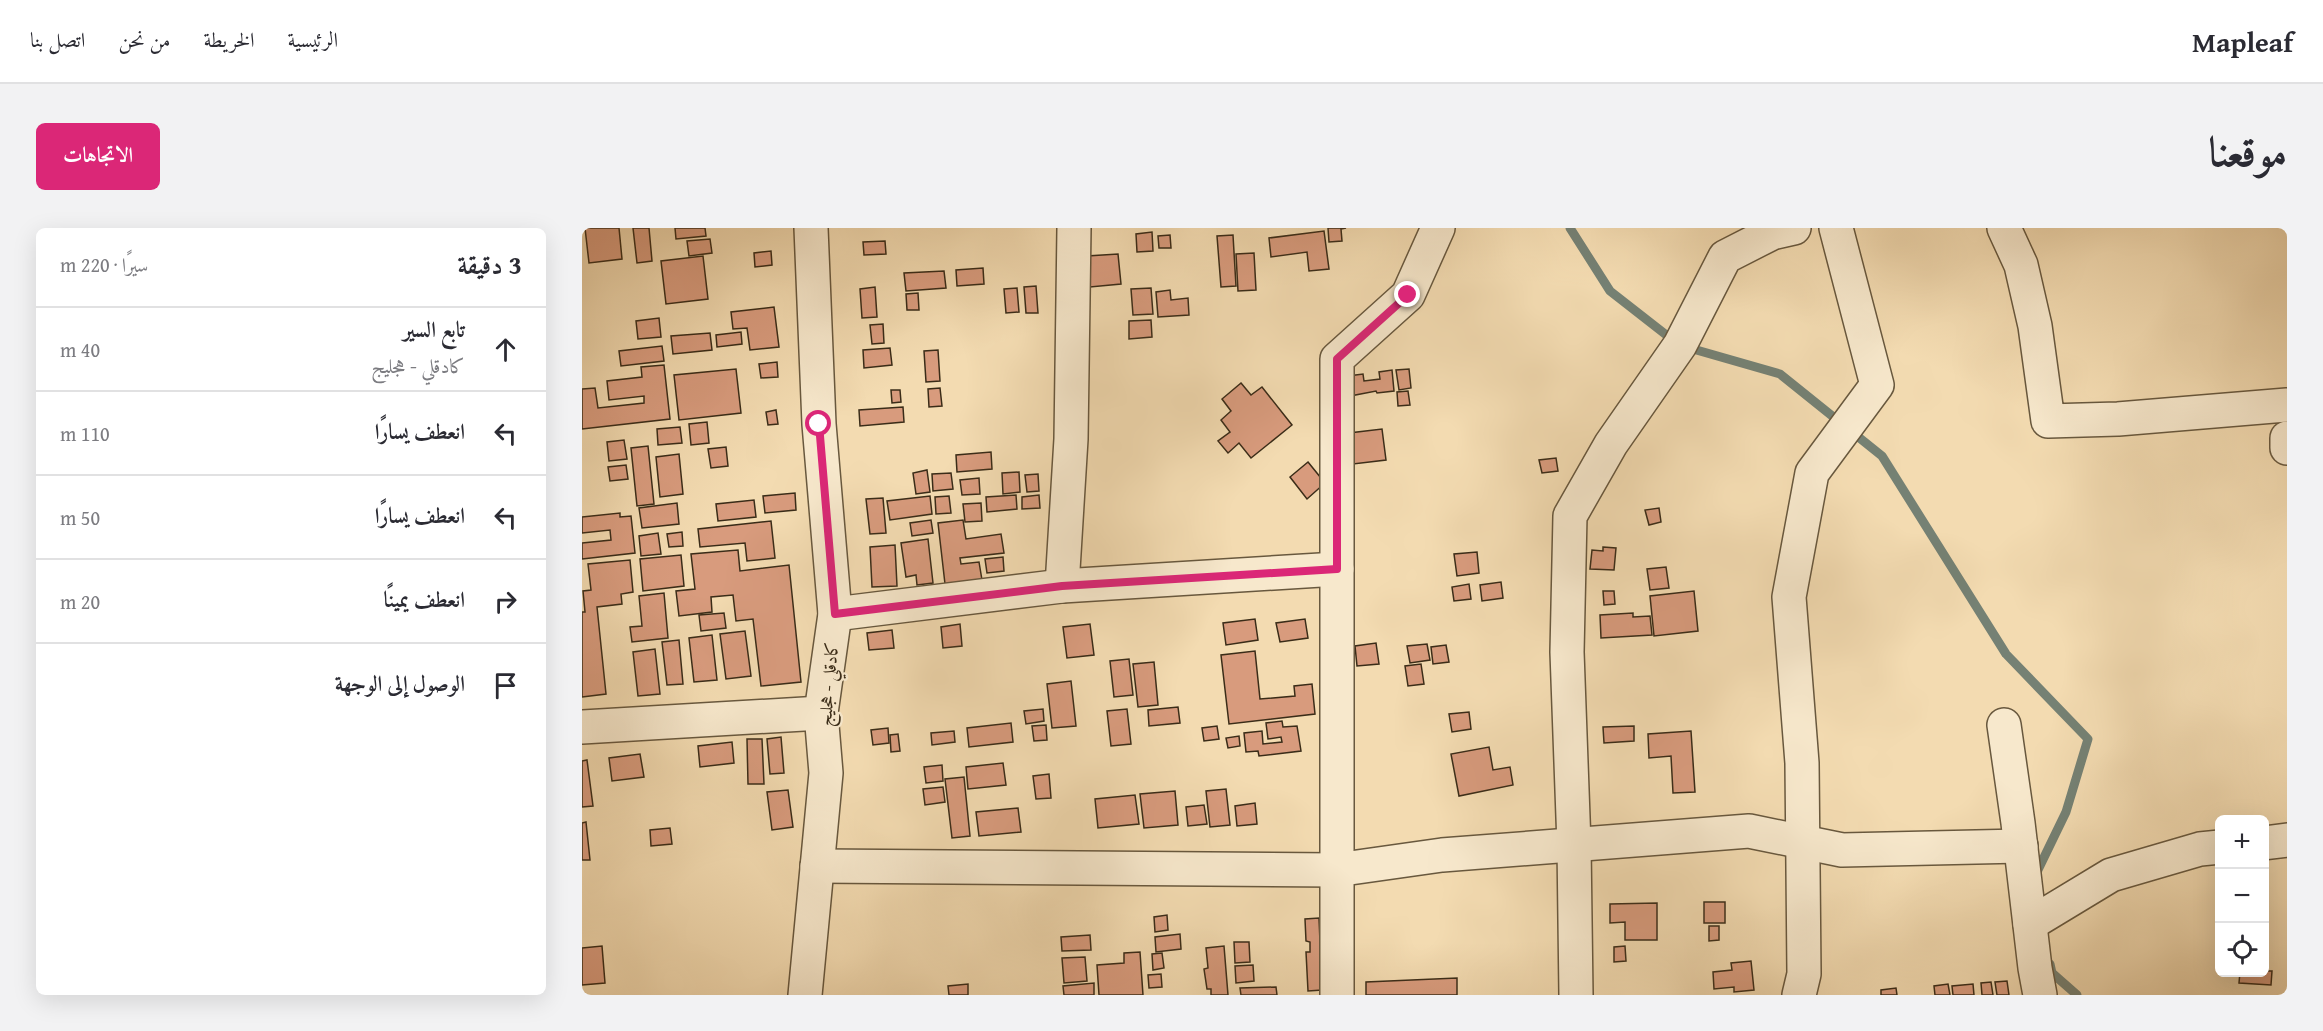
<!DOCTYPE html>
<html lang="ar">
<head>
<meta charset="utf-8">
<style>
  :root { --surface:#fff; --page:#f2f2f3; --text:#2b2b33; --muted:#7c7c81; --line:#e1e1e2; --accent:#db2777 }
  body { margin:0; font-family:"Gentium Book Plus",Amiri,serif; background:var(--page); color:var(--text); direction:rtl }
  .controls { position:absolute; right:18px; bottom:18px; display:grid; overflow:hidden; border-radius:9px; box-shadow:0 6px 24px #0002 }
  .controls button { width:54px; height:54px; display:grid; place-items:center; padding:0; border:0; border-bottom:2px solid var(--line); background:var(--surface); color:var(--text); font:30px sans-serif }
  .stop { position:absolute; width:18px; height:18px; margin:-14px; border:4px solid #db2777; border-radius:50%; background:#fff }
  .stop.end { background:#db2777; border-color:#fff; box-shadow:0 2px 6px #0008 }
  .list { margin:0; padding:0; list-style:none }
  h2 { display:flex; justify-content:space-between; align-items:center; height:78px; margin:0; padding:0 24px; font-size:26px }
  h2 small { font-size:20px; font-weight:400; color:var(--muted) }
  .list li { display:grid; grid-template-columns:39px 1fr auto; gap:18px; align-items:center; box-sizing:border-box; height:84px; padding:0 24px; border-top:2px solid var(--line) }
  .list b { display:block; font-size:22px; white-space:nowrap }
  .list p { margin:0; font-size:20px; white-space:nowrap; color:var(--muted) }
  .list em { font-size:20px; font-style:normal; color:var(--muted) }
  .icon { flex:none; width:33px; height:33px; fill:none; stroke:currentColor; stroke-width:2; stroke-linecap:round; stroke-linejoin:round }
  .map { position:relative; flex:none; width:1705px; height:767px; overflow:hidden; direction:ltr; border-radius:9px }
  header { display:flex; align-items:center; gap:36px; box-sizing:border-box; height:84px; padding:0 30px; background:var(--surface); border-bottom:2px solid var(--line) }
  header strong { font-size:28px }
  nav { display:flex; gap:33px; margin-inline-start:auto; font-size:21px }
  .intro { display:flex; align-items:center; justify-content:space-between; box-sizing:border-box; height:144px; padding:0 36px }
  h1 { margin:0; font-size:42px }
  .button { padding:15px 27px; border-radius:9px; background:var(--accent); color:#fff; font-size:21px; font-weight:700 }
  main { display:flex; gap:36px; padding:0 36px }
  aside { flex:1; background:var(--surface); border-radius:9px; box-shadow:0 6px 24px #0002 }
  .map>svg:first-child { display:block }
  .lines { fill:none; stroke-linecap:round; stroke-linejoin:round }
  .stream { stroke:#758174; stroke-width:9 }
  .building { fill:#d89b7d; stroke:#3a2c18; stroke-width:1.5 }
  .minor-casing { stroke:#68583e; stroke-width:36 }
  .minor { stroke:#f7e8cc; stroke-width:33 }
  .route { stroke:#db2777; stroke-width:8 }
  .labels { text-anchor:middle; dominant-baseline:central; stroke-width:4.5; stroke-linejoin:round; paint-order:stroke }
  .street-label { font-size:18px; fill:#3a2c18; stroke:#f7e8cc }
</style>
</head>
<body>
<header>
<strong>Mapleaf</strong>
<nav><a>الرئيسية</a><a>الخريطة</a><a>من نحن</a><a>اتصل بنا</a></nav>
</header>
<div class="intro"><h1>موقعنا</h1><a class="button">الاتجاهات</a></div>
<main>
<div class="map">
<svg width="1705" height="767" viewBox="0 0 1705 767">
  <rect width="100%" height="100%" fill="#f3dbb1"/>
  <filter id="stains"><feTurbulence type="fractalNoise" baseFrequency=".00333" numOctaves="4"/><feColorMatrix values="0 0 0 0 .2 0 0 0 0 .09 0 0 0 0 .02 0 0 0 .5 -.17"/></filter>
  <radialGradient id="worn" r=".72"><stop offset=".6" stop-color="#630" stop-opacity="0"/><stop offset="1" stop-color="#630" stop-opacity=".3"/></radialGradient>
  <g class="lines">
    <g class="stream">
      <polyline points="988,0 1028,63 1092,113"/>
      <polyline points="1104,119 1198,146 1300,228 1424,426 1506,511 1484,584 1453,648"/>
      <polyline points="1468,736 1470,745 1495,767"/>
    </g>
  </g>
  <g class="building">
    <polygon points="3,0 37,0 40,31 7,35"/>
    <polygon points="51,0 67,0 70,33 55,35"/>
    <polygon points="93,0 123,0 124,8 94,11"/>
    <polygon points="746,0 764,0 759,1 760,13 747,14"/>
    <polygon points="742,3 747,41 727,43 725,24 689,29 687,10"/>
    <polygon points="570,4 571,23 555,24 554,6"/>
    <polygon points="588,7 589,20 577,20 576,8"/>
    <polygon points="651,7 654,58 639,59 635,8"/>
    <polygon points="128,11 130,25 107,28 105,13"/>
    <polygon points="303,13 304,26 282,27 281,14"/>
    <polygon points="189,23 190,37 173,39 172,25"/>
    <polygon points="672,25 674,62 656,63 654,26"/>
    <polygon points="536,26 539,56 508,59 505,28"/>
    <polygon points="121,28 126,71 84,76 79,33"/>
    <polygon points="401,40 402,56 375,58 374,42"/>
    <polygon points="362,43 364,60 324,63 322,45"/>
    <polygon points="454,58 456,85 444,85 442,59"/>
    <polygon points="293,59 295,89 280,90 278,61"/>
    <polygon points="435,60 437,84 424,85 422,61"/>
    <polygon points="569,60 571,86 551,87 549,61"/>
    <polygon points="588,62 589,72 606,70 607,87 576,89 574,64"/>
    <polygon points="336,65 337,82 325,82 324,66"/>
    <polygon points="192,79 197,119 168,122 165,100 151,101 149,84"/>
    <polygon points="77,90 79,109 56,111 54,93"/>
    <polygon points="569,92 570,109 547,111 547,93"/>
    <polygon points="301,96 302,115 290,116 288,97"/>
    <polygon points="159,104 160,116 135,119 134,107"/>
    <polygon points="128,105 130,122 91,126 89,108"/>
    <polygon points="80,118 82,133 39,138 37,123"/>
    <polygon points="308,120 310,137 282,140 281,122"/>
    <polygon points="356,122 358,153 344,154 342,123"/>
    <polygon points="195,134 196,149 179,150 177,136"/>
    <polygon points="82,137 88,191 0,201 0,161 13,160 16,180 62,175 62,168 27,172 25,153 60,149 59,139"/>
    <polygon points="154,141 159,185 97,192 92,147"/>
    <polygon points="827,141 829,160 817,162 814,142"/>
    <polygon points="810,142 812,163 795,165 794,163 768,168 766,148 781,146 782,153 798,151 797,144"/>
    <polygon points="659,155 669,167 680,159 710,197 669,230 657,215 646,225 636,213 648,204 639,192 649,183 640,171"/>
    <polygon points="358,160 360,178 347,179 346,161"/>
    <polygon points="309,162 318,162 319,174 310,175"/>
    <polygon points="826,163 828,177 816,178 815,164"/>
    <polygon points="321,179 322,194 278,198 277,182"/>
    <polygon points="194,182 196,196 186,197 184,184"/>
    <polygon points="125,194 127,215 109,217 107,196"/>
    <polygon points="98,199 100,215 76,217 75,201"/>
    <polygon points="800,201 804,232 771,236 767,205"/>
    <polygon points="42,212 45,231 27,233 25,214"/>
    <polygon points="66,218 72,276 55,278 49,220"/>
    <polygon points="144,219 146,238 129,240 126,221"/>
    <polygon points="409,224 410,241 375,244 374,227"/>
    <polygon points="97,226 101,266 78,269 74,229"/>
    <polygon points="974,230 976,243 960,245 957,232"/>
    <polygon points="726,234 743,255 725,271 708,249"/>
    <polygon points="44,237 46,251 28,253 26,239"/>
    <polygon points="345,242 348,264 334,266 331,245"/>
    <polygon points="437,244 438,264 421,266 420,245"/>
    <polygon points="369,245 371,261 351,263 350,246"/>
    <polygon points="456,246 457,263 445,264 443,247"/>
    <polygon points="397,250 398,266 380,267 378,252"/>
    <polygon points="213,265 214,282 183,285 181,268"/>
    <polygon points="434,267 435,281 405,284 404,269"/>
    <polygon points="457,267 458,280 440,281 440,269"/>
    <polygon points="348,268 350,286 308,292 305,273"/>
    <polygon points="367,268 369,285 354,286 353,269"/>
    <polygon points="301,270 304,305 288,306 284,271"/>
    <polygon points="172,272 174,289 136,293 134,276"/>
    <polygon points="95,275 97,296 60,300 57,280"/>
    <polygon points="399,275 400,293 383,294 381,276"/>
    <polygon points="1077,280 1079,294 1067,297 1063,282"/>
    <polygon points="38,285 38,289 49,288 53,325 0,331 0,315 29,312 28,302 0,305 0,289"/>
    <polygon points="349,292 351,305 330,308 328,295"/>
    <polygon points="381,292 384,311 419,306 422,325 378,330 379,336 397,334 400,352 363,356 356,295"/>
    <polygon points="189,293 193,330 165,333 163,315 118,319 116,301"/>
    <polygon points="100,304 101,318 87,319 85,306"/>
    <polygon points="76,305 79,326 59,328 57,308"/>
    <polygon points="346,311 351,355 335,357 334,347 324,349 319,315"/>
    <polygon points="313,317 315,358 290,359 288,319"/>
    <polygon points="1021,319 1034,320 1032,342 1008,341 1010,322 1021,323"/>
    <polygon points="156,322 158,343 207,337 219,454 179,458 171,391 154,393 151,367 129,369 130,384 97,388 94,363 113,361 109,326"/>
    <polygon points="895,324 897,345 875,348 872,326"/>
    <polygon points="99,327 102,358 61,363 58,331"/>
    <polygon points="421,329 422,343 405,345 403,331"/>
    <polygon points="48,332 51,364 39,366 40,376 15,379 24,466 0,469 0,384 3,384 1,363 9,362 6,336"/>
    <polygon points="1084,339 1087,360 1068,362 1065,341"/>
    <polygon points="919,354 921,370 900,373 898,357"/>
    <polygon points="887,356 889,371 872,373 870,359"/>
    <polygon points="1021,363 1032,363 1033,376 1022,377"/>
    <polygon points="1112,363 1116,403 1072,408 1068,368"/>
    <polygon points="82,365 86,410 50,414 48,399 60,398 57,368"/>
    <polygon points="142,385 144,400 119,403 117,387"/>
    <polygon points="1051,385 1051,389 1068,388 1070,407 1019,410 1018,387"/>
    <polygon points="673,391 676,412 644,417 641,395"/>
    <polygon points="723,391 726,410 698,414 694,395"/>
    <polygon points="378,396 380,418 361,420 359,399"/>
    <polygon points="508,396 512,427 485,430 481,399"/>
    <polygon points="310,402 312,420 287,422 285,405"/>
    <polygon points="163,403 169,448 144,451 138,406"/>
    <polygon points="130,407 135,452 112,454 107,410"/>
    <polygon points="97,412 101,456 85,457 80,414"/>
    <polygon points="794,415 797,436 775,438 773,418"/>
    <polygon points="845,416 848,432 828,435 825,418"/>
    <polygon points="864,417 867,434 851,436 849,419"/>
    <polygon points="73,421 78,466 56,468 51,424"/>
    <polygon points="673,423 678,471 713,468 712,458 730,456 733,486 647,496 639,427"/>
    <polygon points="547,431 551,467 532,469 528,433"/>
    <polygon points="572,434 576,477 556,479 551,436"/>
    <polygon points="839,436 842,456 826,458 823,438"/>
    <polygon points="489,453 494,498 470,500 465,456"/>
    <polygon points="596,479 598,495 567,498 566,482"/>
    <polygon points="461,481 462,493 444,496 442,483"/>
    <polygon points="545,481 549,516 529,518 525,483"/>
    <polygon points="887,484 889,501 870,504 867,486"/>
    <polygon points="700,493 701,499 715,498 719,523 677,528 676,523 664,524 662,505 680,503 681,516 700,514 699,509 686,511 684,495"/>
    <polygon points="429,495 431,514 387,519 385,500"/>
    <polygon points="464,497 465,512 452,513 450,498"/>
    <polygon points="635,498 637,511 622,513 620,500"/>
    <polygon points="1052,498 1052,513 1022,515 1021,499"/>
    <polygon points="306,500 307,515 291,517 289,502"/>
    <polygon points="372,503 373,514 350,517 349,505"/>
    <polygon points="1109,503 1113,564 1091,565 1089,528 1067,530 1066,506"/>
    <polygon points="316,506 318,523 309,524 308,507"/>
    <polygon points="657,508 658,518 646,520 644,510"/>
    <polygon points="199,509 202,545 188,546 185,511"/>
    <polygon points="165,511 180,511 182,556 166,556"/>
    <polygon points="150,514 152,535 118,539 116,518"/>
    <polygon points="907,519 911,542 928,539 931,557 877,568 869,526"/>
    <polygon points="58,526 62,549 30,553 27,530"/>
    <polygon points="5,532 11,578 0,579 0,533"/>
    <polygon points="421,535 424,557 386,561 384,539"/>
    <polygon points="360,537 361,553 344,555 342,539"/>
    <polygon points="467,546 469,570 454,571 451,548"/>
    <polygon points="382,549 388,608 370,610 363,551"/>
    <polygon points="361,559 363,574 343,577 341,561"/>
    <polygon points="644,561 648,597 628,599 624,563"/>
    <polygon points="206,562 211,599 190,602 185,564"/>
    <polygon points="593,563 596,597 562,600 558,566"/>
    <polygon points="553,567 557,596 516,600 513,571"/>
    <polygon points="673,575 675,596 655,598 653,578"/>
    <polygon points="622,577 625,596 606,598 604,579"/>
    <polygon points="436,580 439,604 397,608 394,584"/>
    <polygon points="4,594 8,632 0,632 0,595"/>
    <polygon points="88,600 90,616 69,618 68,602"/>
    <rect x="1122" y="674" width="21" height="21"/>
    <polygon points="1075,675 1075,712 1043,712 1043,694 1028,695 1028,676"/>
    <polygon points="585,687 586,702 573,704 572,689"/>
    <polygon points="737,690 740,762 726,763 724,724 728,724 728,714 724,713 723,691"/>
    <polygon points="1127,698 1137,698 1137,712 1127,713"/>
    <polygon points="598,706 599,721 574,724 573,709"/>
    <polygon points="508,707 509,722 480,723 479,709"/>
    <polygon points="652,714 667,714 668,734 653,735"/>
    <polygon points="20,718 23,755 0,757 0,720"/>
    <polygon points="642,718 646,767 629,767 629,761 625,761 622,741 626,740 624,720"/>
    <polygon points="1043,718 1044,733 1032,734 1032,719"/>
    <polygon points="558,724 561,767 517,767 515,737 542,735 542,725"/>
    <polygon points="580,725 582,740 571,742 570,726"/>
    <polygon points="503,729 505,753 482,755 480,730"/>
    <polygon points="1169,733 1172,762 1152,764 1152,759 1132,761 1131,744 1150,742 1149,735"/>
    <polygon points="671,737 672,753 654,755 653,738"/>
    <polygon points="1682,743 1690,743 1689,757 1657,755 1658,744 1682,744"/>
    <polygon points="579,746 580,759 567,760 566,747"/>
    <polygon points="875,750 875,767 784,767 784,754"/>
    <polygon points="1425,753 1427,767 1415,767 1413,754"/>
    <polygon points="1409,754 1411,767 1400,767 1399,755"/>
    <polygon points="512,755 512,767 482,767 481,758"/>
    <polygon points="386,756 386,767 367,767 366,758"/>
    <polygon points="1366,756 1368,767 1353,767 1352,758"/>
    <polygon points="1391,756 1392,767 1371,767 1370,758"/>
    <polygon points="694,759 695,767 659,767 658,760"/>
    <polygon points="1314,760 1315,767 1299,767 1299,762"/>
  </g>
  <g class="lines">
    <g class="minor-casing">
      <g id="minor">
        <polyline points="1422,0 1439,37 1453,98 1466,193 1536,191 1705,177"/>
        <polyline points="1705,210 1705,220"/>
        <polyline points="480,358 489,211 492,0"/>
        <polyline points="253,386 480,358 755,341"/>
        <polyline points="1422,497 1436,595 1453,740 1458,767"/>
        <polyline points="0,499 239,485"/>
        <polyline points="1682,615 1705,612"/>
        <polyline points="235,638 754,642 860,627 1167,603 1260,622 1439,618"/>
        <polyline points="1448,696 1529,647 1618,621 1638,619"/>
        <polyline points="223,767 244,545 239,485 253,386 237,196 229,0"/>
        <polyline points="755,767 755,131 826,67 856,0"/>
        <polyline points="994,767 992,617 985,424 988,288 1029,216 1098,117 1143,29 1190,5 1212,0"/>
        <polyline points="1217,767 1222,746 1220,535 1207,369 1230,245 1295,157 1254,0"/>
      </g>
    </g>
    <use href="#minor" class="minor"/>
  </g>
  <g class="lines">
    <polyline class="route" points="237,196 253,386 480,358 755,341 755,131 826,67"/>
  </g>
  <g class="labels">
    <g class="street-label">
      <text transform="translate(246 456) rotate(-85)">كادقلي - هجليج</text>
    </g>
  </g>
  <rect width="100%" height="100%" filter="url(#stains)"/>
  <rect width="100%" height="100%" fill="url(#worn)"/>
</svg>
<div class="controls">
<button>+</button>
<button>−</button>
<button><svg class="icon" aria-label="locate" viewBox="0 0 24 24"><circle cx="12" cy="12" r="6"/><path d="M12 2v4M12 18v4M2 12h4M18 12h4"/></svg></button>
</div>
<div class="stop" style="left:237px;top:196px"></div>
<div class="stop end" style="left:826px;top:67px"></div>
</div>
<aside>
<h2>3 دقيقة<small>سيرًا · 220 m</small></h2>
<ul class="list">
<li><svg class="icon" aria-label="ahead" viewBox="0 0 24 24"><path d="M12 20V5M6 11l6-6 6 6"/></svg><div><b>تابع السير</b><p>كادقلي - هجليج</p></div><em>40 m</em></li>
<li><svg class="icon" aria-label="left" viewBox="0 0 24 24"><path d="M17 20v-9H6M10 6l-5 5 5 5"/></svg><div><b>انعطف يسارًا</b></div><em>110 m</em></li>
<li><svg class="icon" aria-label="left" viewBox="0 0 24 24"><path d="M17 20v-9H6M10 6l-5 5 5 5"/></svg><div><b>انعطف يسارًا</b></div><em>50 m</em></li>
<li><svg class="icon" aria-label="right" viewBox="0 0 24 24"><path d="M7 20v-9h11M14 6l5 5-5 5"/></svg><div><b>انعطف يمينًا</b></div><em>20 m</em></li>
<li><svg class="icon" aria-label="arrive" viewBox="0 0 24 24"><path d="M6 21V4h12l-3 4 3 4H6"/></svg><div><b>الوصول إلى الوجهة</b></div></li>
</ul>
</aside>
</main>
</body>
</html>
